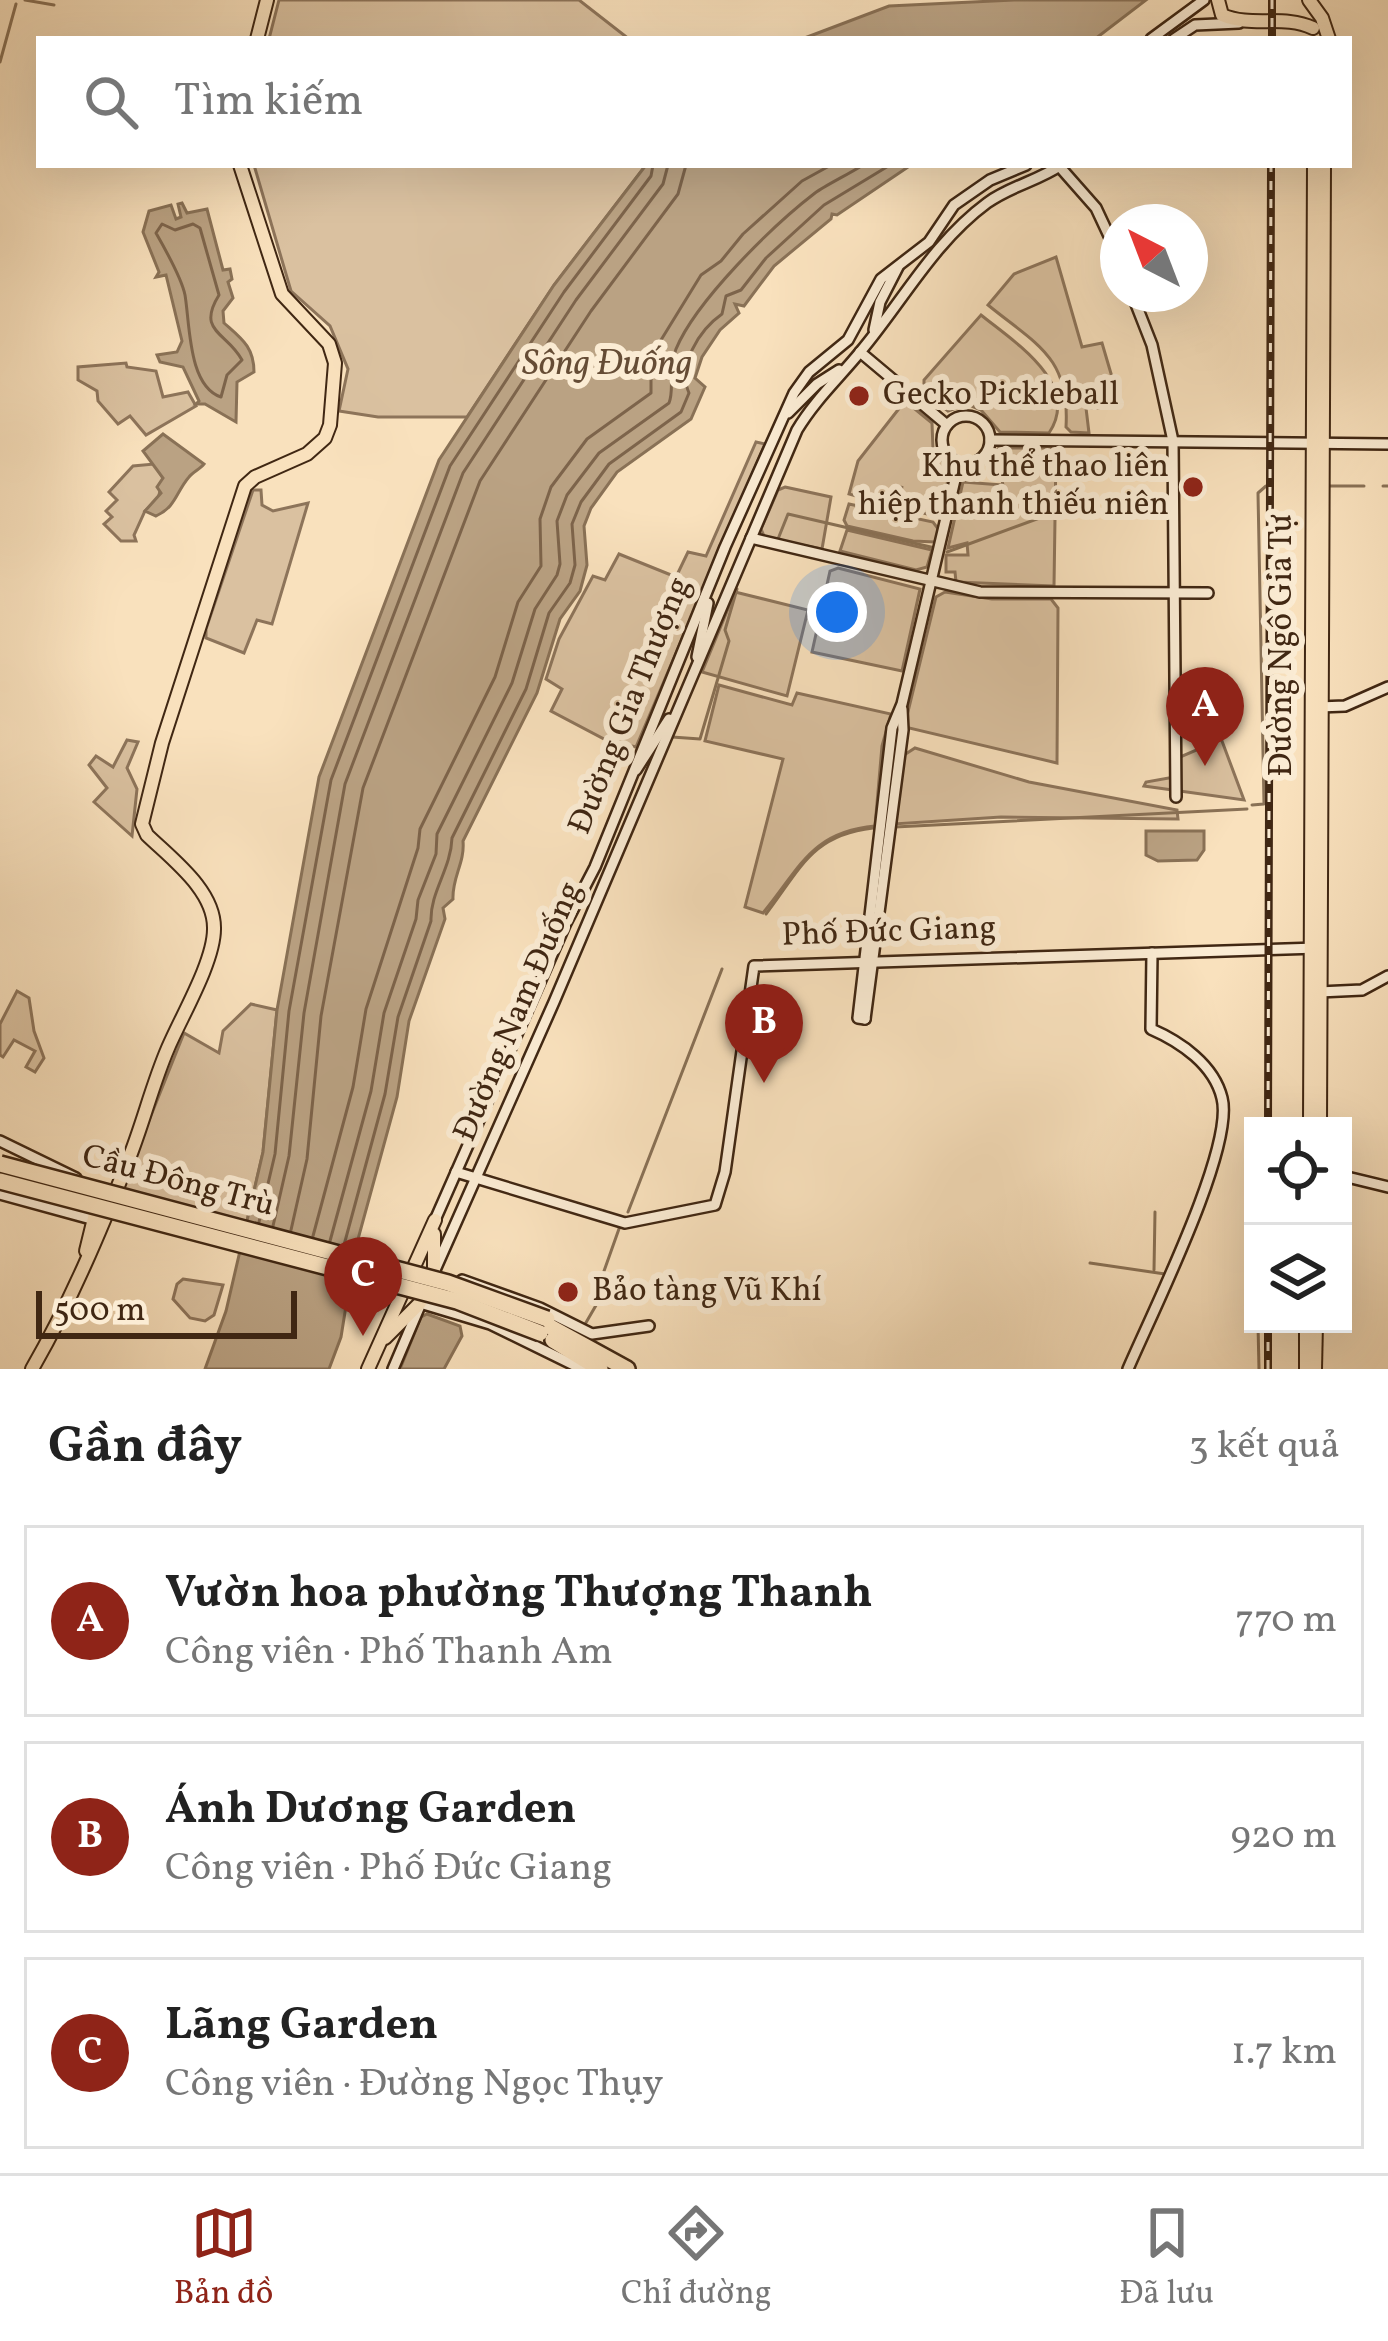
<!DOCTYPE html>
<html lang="vi">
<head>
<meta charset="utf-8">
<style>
  :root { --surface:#fff; --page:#f6f6f6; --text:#222; --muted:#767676; --line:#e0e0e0; --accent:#8f2418 }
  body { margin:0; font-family:Vollkorn,serif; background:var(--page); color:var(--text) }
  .controls { position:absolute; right:36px; bottom:36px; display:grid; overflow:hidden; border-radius:0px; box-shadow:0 12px 48px #0002 }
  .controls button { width:108px; height:108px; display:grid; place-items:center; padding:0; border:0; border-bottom:3px solid var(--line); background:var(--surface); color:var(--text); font:60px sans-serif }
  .compass { position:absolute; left:1100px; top:204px; width:108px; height:108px; border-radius:50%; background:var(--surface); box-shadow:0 12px 48px #0002; rotate:318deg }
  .scale { position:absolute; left:36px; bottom:30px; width:261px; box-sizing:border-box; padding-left:12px; border:6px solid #402713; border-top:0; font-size:33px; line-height:42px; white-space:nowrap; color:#402713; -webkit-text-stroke:9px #fbecd4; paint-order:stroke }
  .you { position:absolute; left:837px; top:612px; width:42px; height:42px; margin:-30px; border:9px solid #fff; border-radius:50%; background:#1a73e8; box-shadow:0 0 0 18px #1a73e833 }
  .badge { display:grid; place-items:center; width:78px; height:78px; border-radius:50%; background:var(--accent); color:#fff; font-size:39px; font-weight:700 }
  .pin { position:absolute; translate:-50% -99px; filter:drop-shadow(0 3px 6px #0008) }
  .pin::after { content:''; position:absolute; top:63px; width:42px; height:36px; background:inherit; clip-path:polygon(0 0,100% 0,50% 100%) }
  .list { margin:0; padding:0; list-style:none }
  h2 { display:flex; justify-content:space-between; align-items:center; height:156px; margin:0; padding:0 48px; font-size:51px }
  h2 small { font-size:39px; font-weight:400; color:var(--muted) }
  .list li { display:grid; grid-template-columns:78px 1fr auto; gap:36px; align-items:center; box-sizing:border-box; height:192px; margin:0 24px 24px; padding:0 24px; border:3px solid var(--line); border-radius:0px }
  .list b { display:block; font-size:45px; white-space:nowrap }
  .list p { margin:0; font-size:39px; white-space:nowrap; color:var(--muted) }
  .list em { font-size:39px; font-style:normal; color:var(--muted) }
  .icon { flex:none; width:66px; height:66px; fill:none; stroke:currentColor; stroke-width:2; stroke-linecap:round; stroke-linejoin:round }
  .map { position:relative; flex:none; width:1388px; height:1369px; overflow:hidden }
  .search { position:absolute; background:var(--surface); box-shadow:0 12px 48px #0002; left:36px; right:36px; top:36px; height:132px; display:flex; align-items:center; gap:30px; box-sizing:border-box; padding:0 42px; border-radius:0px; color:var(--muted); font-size:45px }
  .sheet { height:804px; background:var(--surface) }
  nav { display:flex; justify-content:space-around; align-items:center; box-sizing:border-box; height:168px; border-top:3px solid var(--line); background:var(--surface); font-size:33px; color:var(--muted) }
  nav a { display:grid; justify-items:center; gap:6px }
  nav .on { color:var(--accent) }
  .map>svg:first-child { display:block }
  .green { fill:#dac1a0; stroke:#8d745a; stroke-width:3 }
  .water { fill:#baa283; stroke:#897156; stroke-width:3 }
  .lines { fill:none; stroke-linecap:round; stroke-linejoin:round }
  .shore { stroke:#7d644b; stroke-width:3 }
  .stream { stroke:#897156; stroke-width:3 }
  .secondary-casing { stroke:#402713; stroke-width:14 }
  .primary-casing { stroke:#402713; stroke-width:16 }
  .highway-casing { stroke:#402713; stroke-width:20 }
  .secondary { stroke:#fbecd4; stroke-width:9 }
  .primary { stroke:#f9e1bd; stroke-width:12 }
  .highway { stroke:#f9e1bd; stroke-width:15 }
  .rail-casing { stroke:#402713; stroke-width:8 }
  .rail { stroke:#fbecd4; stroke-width:3; stroke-dasharray:9; stroke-linecap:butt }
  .highway-bridge-casing { stroke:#402713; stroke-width:20; stroke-linecap:butt }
  .highway-bridge { stroke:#f9e1bd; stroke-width:15 }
  .poi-dot { fill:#8f2418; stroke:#fbecd4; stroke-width:4.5 }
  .labels { text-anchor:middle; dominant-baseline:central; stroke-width:12; stroke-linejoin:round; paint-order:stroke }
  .poi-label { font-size:33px; fill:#402713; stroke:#fbecd4; text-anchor:start }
  .street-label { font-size:33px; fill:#402713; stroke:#fbecd4 }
  .water-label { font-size:36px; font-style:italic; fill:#654c35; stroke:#fbecd4 }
</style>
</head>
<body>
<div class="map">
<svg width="1388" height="1369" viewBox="0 0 1388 1369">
  <rect width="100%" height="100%" fill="#f9e1bd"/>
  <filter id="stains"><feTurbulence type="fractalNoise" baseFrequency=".00167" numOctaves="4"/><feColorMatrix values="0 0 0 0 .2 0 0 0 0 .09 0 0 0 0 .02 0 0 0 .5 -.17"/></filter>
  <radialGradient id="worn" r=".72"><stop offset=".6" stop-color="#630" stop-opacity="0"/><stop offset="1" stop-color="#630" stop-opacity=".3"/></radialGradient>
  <g class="green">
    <polygon points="279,0 579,0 629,39 269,39"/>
    <polygon points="254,165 646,165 554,285 467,417 378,417 339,411 348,369 330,326 291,291"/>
    <path d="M1056,257L1082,347L1102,343L1117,394L1097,399L1099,408H1086L1089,433L1071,432L1066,427C1070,357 1037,345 988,305L1014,274Z"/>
    <path d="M981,315C1013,341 1082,384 1049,433L1000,432L981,410L967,404L948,411L924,392V380Z"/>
    <polygon points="126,363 127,367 156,371 163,397 188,392 196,406 146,435 130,416 118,424 98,401 97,391 78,380 78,367"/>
    <polygon points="910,405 932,423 933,449 950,470 941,512 935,516 899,507 902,486 895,507 849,494 858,461 901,406"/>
    <polygon points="756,442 765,444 636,747 606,740 551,711 562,689 546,679 559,639 593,576 605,580 619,554 676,577 688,552 706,556"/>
    <polygon points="999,448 1052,448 1056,452 1054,586 956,582 955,572 946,572 946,555 968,555 967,543 948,548 963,482 1003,485 996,451"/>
    <polygon points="154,464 163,478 158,499 145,511 134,535 136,541 121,541 104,524 112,517 106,511 117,500 109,492 133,466"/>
    <polygon points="785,487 831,497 822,549 765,538 761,529 778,490"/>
    <polygon points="253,490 261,490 262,505 273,511 308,503 272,624 257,620 244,653 206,638 206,629"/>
    <polygon points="849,504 933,522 939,530 935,542 913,541 847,526 844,520"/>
    <polygon points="847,530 932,550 927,567 916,570 840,551"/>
    <polygon points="838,568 920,589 902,671 812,652 830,571"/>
    <polygon points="735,592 808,610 787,696 702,672"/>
    <polygon points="945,592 992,599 1051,599 1058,608 1057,763 909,728 905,724 936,597"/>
    <path d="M719,685L792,705L797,693L891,714L882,746L875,826C811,832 801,867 763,913L745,907L783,759L705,741Z"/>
    <polygon points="1219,733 1244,800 1144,786 1146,782 1180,776 1180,757 1199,749"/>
    <polygon points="127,740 138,742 127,768 137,789 132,836 94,802 107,788 89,765 96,756 113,767"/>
    <polygon points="915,748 1029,782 1177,810 1178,819 1001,817 894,824 901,757"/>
    <polygon points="17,991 29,998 34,1031 44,1058 35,1072 26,1067 35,1051 14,1040 3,1057 0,1055 0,1024"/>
    <polygon points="251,1004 277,1010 263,1152 246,1226 120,1193 184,1033 219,1053 223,1031"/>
    <polygon points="183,1279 223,1285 214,1315 205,1321 190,1318 173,1299 177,1284"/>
  </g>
  <g class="water">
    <polygon points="1014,0 1146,0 1095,39 802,39 889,6"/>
    <path d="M646,165H911L837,215L832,214L831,219L774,266L744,306L735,304L739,313L720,330L702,357L695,378L705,387L691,419L617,472L591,508L584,526L587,565L580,591L560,619L537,693L463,841C465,863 452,877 453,899L443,908L445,919L409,1021L397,1097L355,1250L341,1337L329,1369H205L226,1311L263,1152L277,1010L319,777L439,460L554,285Z"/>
    <path d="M182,203L187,213L207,209L223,270L230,269L232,279L228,282L233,298L223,311L224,323C242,339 254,347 254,372L237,382L236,422L205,404H196L199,401L183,367L160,362L157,355L177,352L182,341L166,275L156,277L159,272L143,232L149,211L171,205L176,219L181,217L178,204Z"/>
    <path d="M163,434L204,464C200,469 193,472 189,477C176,492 176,507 156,516L145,511L161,493L157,487L163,478L143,451Z"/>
    <polygon points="1146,831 1204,831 1204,850 1197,860 1158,861 1146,855"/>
    <polygon points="427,1314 460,1326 462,1336 444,1369 400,1369 421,1317"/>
  </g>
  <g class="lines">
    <g class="shore">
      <path d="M162,224L175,230L193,224L200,228L219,295C196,332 227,332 242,360L227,375L221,397C188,386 190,324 185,295C182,280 164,247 156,233Z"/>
      <polyline points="259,1222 275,1154 289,1011 331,780 450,466 564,292 651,176 653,165"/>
      <polyline points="273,1226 289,1156 304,1013 345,784 463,473 576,300 663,184 668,165"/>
      <polyline points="291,1230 307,1159 321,1016 363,788 480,481 591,311 678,194 686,165"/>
      <polyline points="313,1236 353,1087 366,1009 418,848 420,829 495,677 518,602 541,566 540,519 551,487 587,439 651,393 651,369 661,340 701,275 721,261 743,234 802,181 831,165"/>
      <path d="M330,1241L371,1091L384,1013L416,919L418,900L436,854L437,834L512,683L535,609L557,575L560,564L557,521L567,495L599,453L669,403C675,388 667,372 676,349C696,301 772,226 815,193C826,185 849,174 863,165"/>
      <path d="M344,1245L385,1094L398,1017L431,921C430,892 451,869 452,838L526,689L549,613L570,583L575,565L572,524L581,502L609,464L681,412L689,393C677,366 699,330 722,314L726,296L741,290L766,258L824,205L890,165"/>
    </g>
    <g class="stream">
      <polyline points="25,0 54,5"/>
      <polyline points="0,62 16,4"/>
      <polyline points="1330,486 1364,486"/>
      <polyline points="1383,486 1388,486"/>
      <polyline points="778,539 788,514 935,548"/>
      <polyline points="947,552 1056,512"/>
      <polyline points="672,737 700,739 729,641 725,630 737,589"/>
      <polyline points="1252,805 1264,804 1258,493 1266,486"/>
      <polyline points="895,827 1247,809"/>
      <path d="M766,914C801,868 812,835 873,828"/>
      <polyline points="628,1212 722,969"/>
      <polyline points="1090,1263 1165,1274"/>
      <polyline points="1154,1270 1155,1212"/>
      <polyline points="1250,1285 1253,1287"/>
      <polyline points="1258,1324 1259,1369"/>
      <polyline points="584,1326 602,1295 598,1288 620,1226"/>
    </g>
    <g class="secondary-casing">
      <g id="secondary">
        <polyline points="1151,39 1204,0"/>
        <polyline points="1174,39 1195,25 1239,23"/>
        <polyline points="1059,166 1096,208 1118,255"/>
        <polyline points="1132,294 1152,345 1173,441 1176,797"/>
        <polyline points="874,330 880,302 898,267"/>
        <polyline points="860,352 947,425"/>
        <polyline points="788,413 817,384 839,370"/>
        <circle cx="966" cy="440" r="24"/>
        <polyline points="990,440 1388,444"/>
        <polyline points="751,538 980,592 1208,593"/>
        <polyline points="697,657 708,603"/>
        <polyline points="1319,707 1345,706 1388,687"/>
        <polyline points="636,770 669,719"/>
        <polyline points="1319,992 1362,990 1388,976"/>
        <polyline points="865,1019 858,1018 892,728 902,704 959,463"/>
        <polyline points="865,1019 903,730 902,709"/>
        <polyline points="0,1141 76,1178"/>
        <polyline points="456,1172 625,1223 715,1205 725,1172 754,966 1317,948"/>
        <polyline points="1343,1176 1388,1187"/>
        <polyline points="0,1194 91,1219"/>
        <polyline points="435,1220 566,923 595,867 725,547 794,393 809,372 848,340 881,279 929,242 954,205 990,180 1026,165"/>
        <path d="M435,1270L554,1002L797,430C815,400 839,378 861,351C903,301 933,243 987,203C1010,186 1038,181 1061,165"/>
        <polyline points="462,1280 540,1308 592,1334 649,1326"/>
        <polyline points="420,1303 490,1324 582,1369"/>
        <polyline points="393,1369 419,1308"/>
        <path d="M1128,1369C1150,1317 1235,1148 1222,1098C1214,1065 1181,1042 1151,1029L1152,953"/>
      </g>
    </g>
    <g class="primary-casing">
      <g id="primary">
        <path d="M1218,0L1222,15C1252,28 1283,14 1313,28"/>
        <polyline points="1309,0 1322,18 1329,39"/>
        <polyline points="257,39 267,0"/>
        <polyline points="1310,1126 1314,165"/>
        <polyline points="1320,1126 1324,165"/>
        <polyline points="86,1251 98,1202"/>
        <polyline points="434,1274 434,1234"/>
        <polyline points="385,1338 420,1303"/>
        <path d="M32,1369C70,1303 100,1232 128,1161C143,1124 152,1085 168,1048C181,1017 214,962 214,929C215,891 173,860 147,835L142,824L162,743L245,486L255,477L307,454L325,438L330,425L335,363L329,344L282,294L240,165"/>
        <polyline points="368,1369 435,1220"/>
        <polyline points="1306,1369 1306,1324"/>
        <polyline points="1315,1369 1316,1324"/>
      </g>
    </g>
    <g class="highway-casing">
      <g id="highway">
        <polyline points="545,1324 627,1369"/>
        <polyline points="553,1340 600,1369"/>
      </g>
    </g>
    <use href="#secondary" class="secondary"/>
    <use href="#primary" class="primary"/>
    <use href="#highway" class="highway"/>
    <g class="rail-casing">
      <g id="rail">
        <polyline points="1272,0 1272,39"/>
        <polyline points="1268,1126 1271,165"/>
        <polyline points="1268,1369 1268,1324"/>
      </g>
    </g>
    <use href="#rail" class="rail"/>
    <g class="highway-bridge-casing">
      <g id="highway-bridge">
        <polyline points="0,1164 448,1283 547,1319"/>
        <polyline points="0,1181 457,1301 540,1333"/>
      </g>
    </g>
    <use href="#highway-bridge" class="highway-bridge"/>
  </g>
  <g class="poi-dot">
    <circle cx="859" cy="396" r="12"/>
    <circle cx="1193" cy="487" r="12"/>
    <circle cx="568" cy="1292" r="12"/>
  </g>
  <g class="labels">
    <g class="poi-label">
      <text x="883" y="396">Gecko Pickleball</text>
      <text x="1169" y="468" text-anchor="end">Khu thể thao liên<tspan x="1169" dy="38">hiệp thanh thiếu niên</tspan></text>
      <text x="592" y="1292">Bảo tàng Vũ Khí</text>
    </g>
    <g class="street-label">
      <text transform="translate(1283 645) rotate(-90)">Đường Ngô Gia Tự</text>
      <text transform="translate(631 706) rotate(-68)">Đường Gia Thượng</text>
      <text transform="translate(889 933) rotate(-2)">Phố Đức Giang</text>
      <text transform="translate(519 1012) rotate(-67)">Đường Nam Đuống</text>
      <text transform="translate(178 1182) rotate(15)">Cầu Đông Trù</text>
    </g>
    <g class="water-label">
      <text x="607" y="365">Sông Đuống</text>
    </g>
  </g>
  <rect width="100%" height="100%" filter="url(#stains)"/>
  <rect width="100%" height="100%" fill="url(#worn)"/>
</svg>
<div class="controls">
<button><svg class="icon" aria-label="locate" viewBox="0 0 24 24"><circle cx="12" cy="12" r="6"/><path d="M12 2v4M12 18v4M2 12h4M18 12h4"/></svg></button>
<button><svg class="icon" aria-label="layers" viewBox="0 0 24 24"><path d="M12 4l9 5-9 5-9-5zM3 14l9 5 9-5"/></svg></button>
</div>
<svg class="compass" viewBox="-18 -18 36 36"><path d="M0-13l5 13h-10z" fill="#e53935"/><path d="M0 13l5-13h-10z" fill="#767676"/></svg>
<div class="scale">500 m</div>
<div class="you"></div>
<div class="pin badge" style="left:1205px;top:766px">A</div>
<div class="pin badge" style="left:764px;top:1083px">B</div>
<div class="pin badge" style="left:363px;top:1336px">C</div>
<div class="search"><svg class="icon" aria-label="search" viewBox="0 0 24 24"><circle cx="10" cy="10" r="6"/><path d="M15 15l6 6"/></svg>Tìm kiếm</div>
</div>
<section class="sheet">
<h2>Gần đây<small>3 kết quả</small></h2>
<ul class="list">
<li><span class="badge">A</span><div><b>Vườn hoa phường Thượng Thanh</b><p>Công viên · Phố Thanh Am</p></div><em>770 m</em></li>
<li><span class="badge">B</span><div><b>Ánh Dương Garden</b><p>Công viên · Phố Đức Giang</p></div><em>920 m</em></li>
<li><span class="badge">C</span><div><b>Lãng Garden</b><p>Công viên · Đường Ngọc Thụy</p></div><em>1.7 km</em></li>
</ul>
</section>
<nav>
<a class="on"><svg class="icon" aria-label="map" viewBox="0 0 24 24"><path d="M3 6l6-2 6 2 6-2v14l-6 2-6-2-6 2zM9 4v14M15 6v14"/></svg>Bản đồ</a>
<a><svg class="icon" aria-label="directions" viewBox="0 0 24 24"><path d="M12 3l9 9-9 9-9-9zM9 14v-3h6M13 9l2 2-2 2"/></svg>Chỉ đường</a>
<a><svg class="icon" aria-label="saved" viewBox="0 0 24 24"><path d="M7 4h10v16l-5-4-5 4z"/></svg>Đã lưu</a>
</nav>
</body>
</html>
